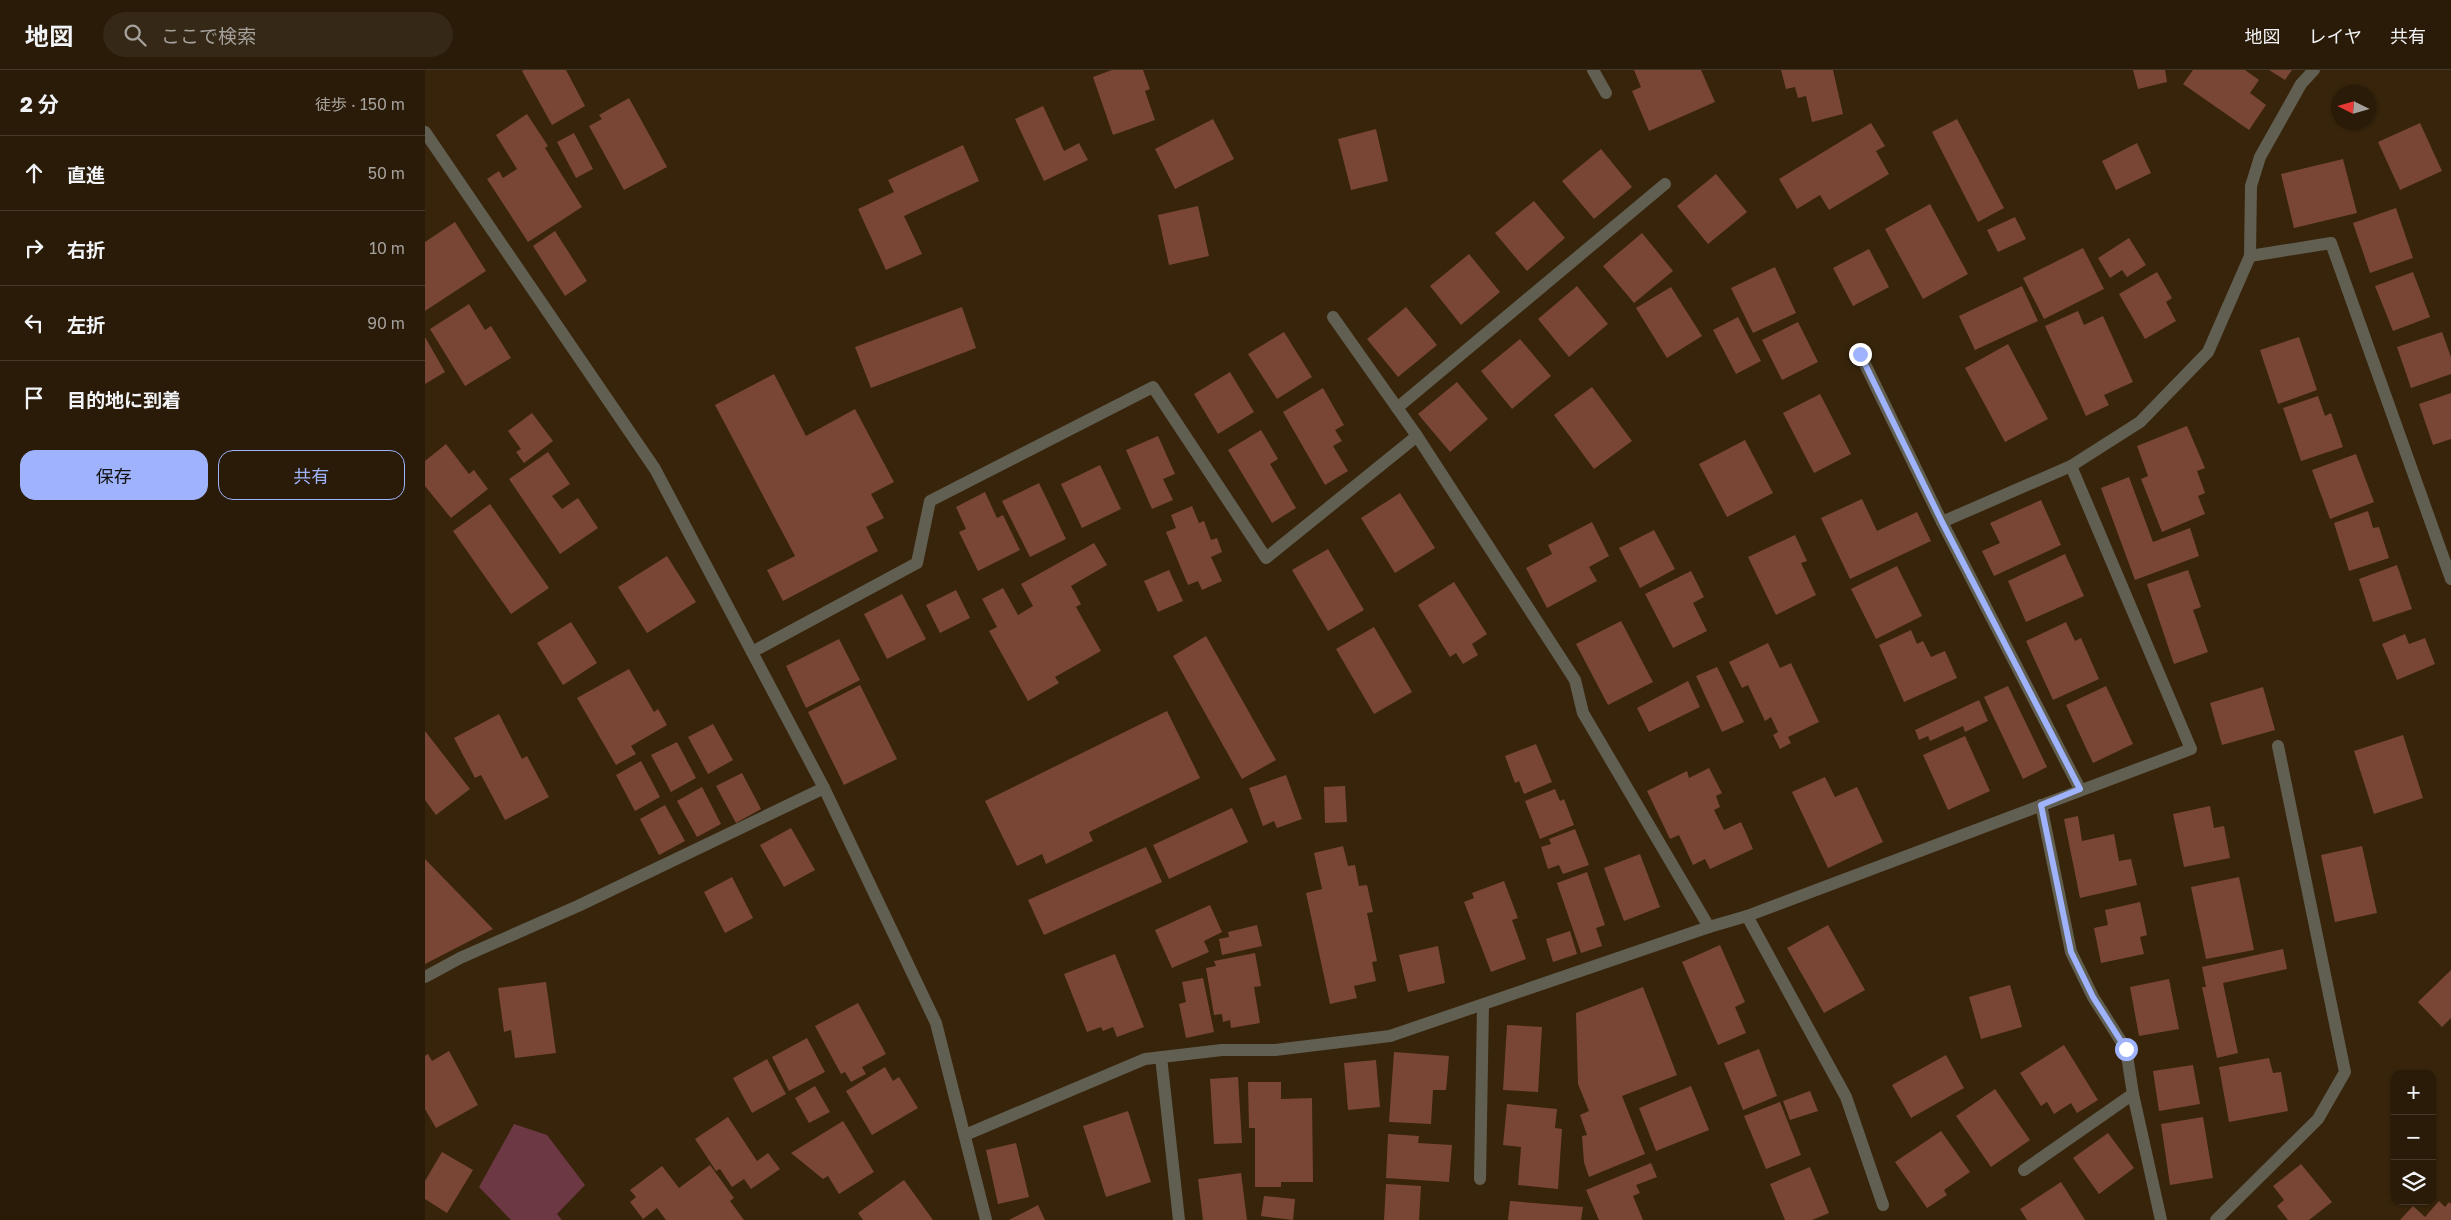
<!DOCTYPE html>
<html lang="ja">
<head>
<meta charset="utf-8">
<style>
  :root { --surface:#291b08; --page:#352816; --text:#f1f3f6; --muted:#a5a19c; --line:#453929; --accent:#9fb3fd }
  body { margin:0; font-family:"Golos Text","Noto Sans JP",sans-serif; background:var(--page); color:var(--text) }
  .controls { position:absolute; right:15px; bottom:15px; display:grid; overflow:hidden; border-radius:10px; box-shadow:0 1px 4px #0004 }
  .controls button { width:45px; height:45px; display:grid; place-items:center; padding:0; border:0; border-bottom:1px solid var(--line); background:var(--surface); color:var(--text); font:25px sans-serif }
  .compass { position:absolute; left:1906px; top:15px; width:45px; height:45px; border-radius:50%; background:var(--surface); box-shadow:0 1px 4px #0004; rotate:275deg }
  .stop { position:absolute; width:15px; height:15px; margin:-11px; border:4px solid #9fb3fd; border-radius:50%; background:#fff }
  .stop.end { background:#9fb3fd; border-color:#fff; box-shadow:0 1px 5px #0008 }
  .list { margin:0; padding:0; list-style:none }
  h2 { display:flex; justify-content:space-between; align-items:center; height:65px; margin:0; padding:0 20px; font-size:21px }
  h2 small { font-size:16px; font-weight:400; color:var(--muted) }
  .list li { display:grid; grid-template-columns:32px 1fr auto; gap:15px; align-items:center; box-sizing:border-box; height:75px; padding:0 20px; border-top:1px solid var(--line) }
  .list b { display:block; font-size:19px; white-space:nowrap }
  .list em { font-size:16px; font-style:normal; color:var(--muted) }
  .actions { display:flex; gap:10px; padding:15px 20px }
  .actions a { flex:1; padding:11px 0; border:1px solid var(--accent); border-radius:15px; text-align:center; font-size:18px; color:var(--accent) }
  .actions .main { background:var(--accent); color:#111 }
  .icon { flex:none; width:28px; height:28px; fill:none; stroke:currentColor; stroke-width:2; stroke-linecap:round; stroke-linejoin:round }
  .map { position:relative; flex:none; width:2026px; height:1150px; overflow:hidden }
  header { display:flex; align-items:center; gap:30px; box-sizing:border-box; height:70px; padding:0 25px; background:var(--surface); border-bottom:1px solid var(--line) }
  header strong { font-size:24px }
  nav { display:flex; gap:28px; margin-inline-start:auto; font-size:18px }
  .search { width:350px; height:45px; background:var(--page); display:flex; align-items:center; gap:12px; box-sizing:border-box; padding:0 18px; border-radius:28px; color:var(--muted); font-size:19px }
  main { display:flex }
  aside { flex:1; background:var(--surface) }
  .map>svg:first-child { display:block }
  .green { fill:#6c3843 }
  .building { fill:#794635 }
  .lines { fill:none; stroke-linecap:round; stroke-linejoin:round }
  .minor { stroke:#615f51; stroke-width:12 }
  .route { stroke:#9fb3fd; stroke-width:6 }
</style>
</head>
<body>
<header>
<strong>地図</strong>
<div class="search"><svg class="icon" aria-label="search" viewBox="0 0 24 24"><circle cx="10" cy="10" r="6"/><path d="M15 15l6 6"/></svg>ここで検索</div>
<nav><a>地図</a><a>レイヤ</a><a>共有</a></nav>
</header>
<main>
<aside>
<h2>2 分<small>徒歩 · 150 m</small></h2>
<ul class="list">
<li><svg class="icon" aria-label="ahead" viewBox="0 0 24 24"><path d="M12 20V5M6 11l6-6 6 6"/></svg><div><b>直進</b></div><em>50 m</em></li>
<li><svg class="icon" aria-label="right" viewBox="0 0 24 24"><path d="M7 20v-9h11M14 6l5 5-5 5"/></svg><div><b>右折</b></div><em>10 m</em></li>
<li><svg class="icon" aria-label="left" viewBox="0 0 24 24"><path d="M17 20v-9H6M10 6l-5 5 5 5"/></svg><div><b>左折</b></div><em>90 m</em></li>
<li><svg class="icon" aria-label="arrive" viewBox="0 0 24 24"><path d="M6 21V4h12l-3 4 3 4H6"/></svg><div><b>目的地に到着</b></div></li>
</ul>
<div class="actions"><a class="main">保存</a><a>共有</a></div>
</aside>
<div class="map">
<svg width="2026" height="1150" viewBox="0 0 2026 1150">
  <rect width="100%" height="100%" fill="#37240b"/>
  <polygon class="green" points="89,1054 122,1065 160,1115 132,1144 137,1150 86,1150 54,1117"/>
  <g class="building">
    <polygon points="99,0 141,0 160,36 127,55 97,1"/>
    <polygon points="687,0 718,0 725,19 720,21 730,50 688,65 668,7"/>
    <polygon points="1209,0 1276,0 1290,32 1224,61 1207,21 1216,17"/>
    <polygon points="1356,0 1408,0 1418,44 1387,52 1381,26 1373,28 1370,17 1361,19"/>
    <polygon points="1708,0 1740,0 1742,12 1713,19"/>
    <polygon points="1768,0 1820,0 1834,10 1825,23 1841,35 1824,60 1758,14"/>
    <polygon points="1844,0 1867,0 1860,10"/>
    <polygon points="204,28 242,97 199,120 164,56 177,49 174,45"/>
    <polygon points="618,36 639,81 654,73 663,90 619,111 590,49"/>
    <polygon points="102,44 123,76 120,78 157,137 103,172 62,109 74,101 78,108 92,99 71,65"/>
    <polygon points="788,49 809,89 750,119 730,79"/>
    <polygon points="1532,49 1579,138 1553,152 1507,62"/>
    <polygon points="1446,53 1460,76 1451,81 1464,104 1404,140 1395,125 1372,139 1354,109"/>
    <polygon points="1995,53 2017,101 1975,120 1953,72"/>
    <polygon points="951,59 963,111 926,120 913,69"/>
    <polygon points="149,63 168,99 151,108 132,72"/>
    <polygon points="1712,73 1726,103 1691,120 1677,91"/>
    <polygon points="538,75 554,111 479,146 497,184 461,200 433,139 469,122 463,110"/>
    <polygon points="1176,79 1207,117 1169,149 1137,111"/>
    <polygon points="1918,89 1932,143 1869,158 1856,104"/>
    <polygon points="1291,104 1322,142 1283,174 1252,136"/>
    <polygon points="1109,131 1140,168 1102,201 1070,163"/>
    <polygon points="1505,134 1543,204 1498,229 1460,159"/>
    <polygon points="773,136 784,186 744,195 733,145"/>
    <polygon points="1971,138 1988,188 1945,203 1928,153"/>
    <polygon points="1590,147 1601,169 1573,182 1562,160"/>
    <polygon points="30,152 61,201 0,241 0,172"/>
    <polygon points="130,161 162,211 140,226 108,176"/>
    <polygon points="1217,163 1248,201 1209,233 1178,196"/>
    <polygon points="1704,168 1721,195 1702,207 1697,200 1685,208 1673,188"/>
    <polygon points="1658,178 1679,219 1619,249 1598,208"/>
    <polygon points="1444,179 1464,217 1428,236 1408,198"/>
    <polygon points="1044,184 1075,222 1036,255 1005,216"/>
    <polygon points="1350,197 1371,243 1328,263 1306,218"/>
    <polygon points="1732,202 1747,228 1741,232 1751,251 1720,269 1694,224"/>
    <polygon points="1988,202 2005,247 1968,261 1950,216"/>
    <polygon points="1152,216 1183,254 1144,287 1113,249"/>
    <polygon points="1597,216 1613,251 1550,280 1534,246"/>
    <polygon points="1246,217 1277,266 1242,288 1211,238"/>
    <polygon points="44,234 60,260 66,256 86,288 40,316 5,259"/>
    <polygon points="537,237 551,278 446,318 430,277"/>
    <polygon points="981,237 1012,275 973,307 942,269"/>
    <polygon points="1653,241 1659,255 1678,246 1708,312 1679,325 1684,335 1661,346 1620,256"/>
    <polygon points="1313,247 1336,291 1311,304 1288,260"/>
    <polygon points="1373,252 1393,292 1357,310 1337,270"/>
    <polygon points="859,262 887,307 852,329 823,284"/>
    <polygon points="2017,262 2026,287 2026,304 1986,318 1972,277"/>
    <polygon points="0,267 20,302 0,314"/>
    <polygon points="1874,267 1892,320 1853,334 1835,280"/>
    <polygon points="1095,269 1126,306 1087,339 1056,301"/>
    <polygon points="1583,274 1623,349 1580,372 1540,298"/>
    <polygon points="805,302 829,342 793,364 769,324"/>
    <polygon points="349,304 381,366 430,339 469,412 446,424 459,448 441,457 453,481 358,531 342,500 370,486 290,335"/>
    <polygon points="1032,312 1063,349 1025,382 993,344"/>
    <polygon points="1167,317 1207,371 1169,399 1129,345"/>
    <polygon points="898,318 919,355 910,360 917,371 908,376 923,401 900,415 858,342"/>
    <polygon points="2026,323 2026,369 2008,375 1994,334"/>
    <polygon points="1395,324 1426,384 1389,403 1358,343"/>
    <polygon points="1893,326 1900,346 1906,343 1918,377 1876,391 1858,338"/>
    <polygon points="107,343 128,371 99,393 91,382 96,379 83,361"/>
    <polygon points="1762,356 1780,398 1772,401 1780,423 1773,426 1780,444 1737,462 1716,409 1723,406 1712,376"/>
    <polygon points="836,360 853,389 845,394 871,438 847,453 803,380"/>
    <polygon points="733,366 750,404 738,409 748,430 727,439 701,380"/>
    <polygon points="1320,370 1348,423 1302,447 1274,394"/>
    <polygon points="21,374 44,404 49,400 63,419 26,448 0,416 0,391"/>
    <polygon points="123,382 145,414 127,426 137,439 153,428 173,458 135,484 84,409"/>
    <polygon points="1931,384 1949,432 1905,449 1887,400"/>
    <polygon points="675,395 696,439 657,458 636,414"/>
    <polygon points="1704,407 1728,472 1765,458 1774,486 1710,510 1676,418"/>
    <polygon points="614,413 641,469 605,487 577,431"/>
    <polygon points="560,422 572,448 578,445 595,480 553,501 534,462 541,459 531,437"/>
    <polygon points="975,423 1010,478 970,503 936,448"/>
    <polygon points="1437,429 1452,461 1492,442 1506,471 1425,509 1396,448"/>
    <polygon points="1616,430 1636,475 1569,506 1557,481 1575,473 1565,453"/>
    <polygon points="65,434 124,518 86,544 28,461"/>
    <polygon points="767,436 774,453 779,451 786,470 792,468 797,482 786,487 797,511 777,520 773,511 763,515 741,462 751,458 746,445"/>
    <polygon points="1943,441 1948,458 1954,457 1964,488 1924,501 1909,453"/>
    <polygon points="1167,452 1184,486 1164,497 1172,511 1122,538 1101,498 1127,484 1123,475"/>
    <polygon points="1229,460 1250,499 1215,518 1194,478"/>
    <polygon points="1370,465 1382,491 1376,493 1391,525 1351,545 1323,487"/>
    <polygon points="669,473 682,495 646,516 656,534 651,537 676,581 630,607 634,613 603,631 564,561 572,557 557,529 578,518 593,545 608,536 596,514"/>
    <polygon points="903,479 939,540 903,561 867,500"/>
    <polygon points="1640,484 1659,526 1601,552 1583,511"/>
    <polygon points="242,486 271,532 222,563 193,517"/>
    <polygon points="1972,495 1987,539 1948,552 1934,509"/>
    <polygon points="1472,496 1497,546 1451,569 1426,519"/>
    <polygon points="744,500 758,531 733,542 719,511"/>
    <polygon points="1763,500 1776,537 1768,540 1783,582 1749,594 1722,514"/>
    <polygon points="1266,501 1279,527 1268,533 1282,561 1248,578 1220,524"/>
    <polygon points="1029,512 1062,564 1047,574 1053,585 1038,594 1031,583 1025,587 993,535"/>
    <polygon points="531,520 545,548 515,563 501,535"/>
    <polygon points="477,524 501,569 462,589 439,544"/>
    <polygon points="1196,551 1228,612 1183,635 1151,574"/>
    <polygon points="146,552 172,593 138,615 112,573"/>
    <polygon points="1641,552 1650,571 1656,568 1674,609 1628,630 1601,571"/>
    <polygon points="949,557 987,622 949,644 911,579"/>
    <polygon points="1486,560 1492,574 1498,571 1506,587 1520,581 1532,608 1479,632 1454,575"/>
    <polygon points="1980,564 1984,574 2000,568 2010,594 1972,610 1957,574"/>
    <polygon points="781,566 851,690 817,709 748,586"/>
    <polygon points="414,569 435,610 381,638 361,596"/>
    <polygon points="1343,573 1355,598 1366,593 1394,652 1363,667 1366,673 1355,679 1348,665 1353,662 1346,647 1340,651 1323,615 1317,618 1304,592"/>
    <polygon points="1292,597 1319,652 1297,662 1271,606"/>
    <polygon points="204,599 229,642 233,639 242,655 206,676 211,684 191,695 152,628"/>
    <polygon points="1263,611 1275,637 1224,662 1212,638"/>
    <polygon points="435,615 472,689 419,715 383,642"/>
    <polygon points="1583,616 1622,697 1598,709 1559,627"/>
    <polygon points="1681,616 1708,674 1668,693 1641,635"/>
    <polygon points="1838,617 1850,660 1797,675 1785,633"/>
    <polygon points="1554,630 1563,651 1540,662 1538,656 1505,671 1503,666 1494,670 1490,660"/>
    <polygon points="742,641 775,708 664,762 668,771 621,794 617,784 592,796 560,731"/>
    <polygon points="74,644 97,689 102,686 124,727 80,750 56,705 50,708 29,668"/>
    <polygon points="288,654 308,690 283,704 263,667"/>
    <polygon points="0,661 45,719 11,745 0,730"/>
    <polygon points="1978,665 1998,728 1949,744 1929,681"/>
    <polygon points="1540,666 1565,721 1523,740 1498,685"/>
    <polygon points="252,672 271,708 246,722 226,685"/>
    <polygon points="1111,674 1127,712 1099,724 1094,711 1090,713 1080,686"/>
    <polygon points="216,691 235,727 210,741 191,705"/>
    <polygon points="1284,698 1297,723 1291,726 1295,737 1289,740 1299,760 1316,752 1328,779 1285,799 1280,789 1268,795 1254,765 1245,769 1222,721 1262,701 1264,708"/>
    <polygon points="317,703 336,739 311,753 291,716"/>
    <polygon points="861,705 877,749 852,758 849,751 838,756 824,718"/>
    <polygon points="1400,707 1410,727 1432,717 1458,772 1403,798 1367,722"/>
    <polygon points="920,716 922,752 900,753 899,717"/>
    <polygon points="277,717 296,754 272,767 252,731"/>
    <polygon points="1130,719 1135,731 1139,729 1149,755 1115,769 1100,731"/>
    <polygon points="240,735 260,771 234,785 215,749"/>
    <polygon points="1785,736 1789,758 1799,756 1805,788 1759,797 1748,744"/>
    <polygon points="807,738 823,772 744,809 728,775"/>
    <polygon points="1653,746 1657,771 1689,764 1694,791 1706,789 1712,815 1655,828 1639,749"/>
    <polygon points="366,758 390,800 359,817 335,775"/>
    <polygon points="1150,759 1164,795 1138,804 1134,795 1123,799 1116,777 1126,774 1124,769"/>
    <polygon points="918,776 923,796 930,795 934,816 942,815 948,842 942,843 952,891 947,892 951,911 929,916 932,928 905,934 881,823 897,819 889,783"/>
    <polygon points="1937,776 1952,843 1910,852 1896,785"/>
    <polygon points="721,777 737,812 619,865 603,830"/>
    <polygon points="1215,784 1235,837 1199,851 1179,798"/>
    <polygon points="0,789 68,859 0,894"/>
    <polygon points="1162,802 1180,855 1171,858 1177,876 1156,883 1132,813"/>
    <polygon points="307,807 328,848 300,863 279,822"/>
    <polygon points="1814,807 1829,880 1781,889 1766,817"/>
    <polygon points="1079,811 1093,848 1087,850 1101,889 1066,902 1039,832 1049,828 1047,823"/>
    <polygon points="1715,832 1722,865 1715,867 1719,884 1676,893 1669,858 1683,855 1680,840"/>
    <polygon points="785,835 797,862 779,871 784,882 747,898 730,860"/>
    <polygon points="832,855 837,876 797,885 794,869 804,867 803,862"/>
    <polygon points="1403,855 1440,920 1399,943 1362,878"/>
    <polygon points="1145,861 1152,884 1128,892 1121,869"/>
    <polygon points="1295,875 1320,932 1310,937 1321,963 1293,975 1257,892"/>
    <polygon points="1013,876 1020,913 983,922 974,885"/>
    <polygon points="1858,879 1862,899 1798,913 1813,983 1792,988 1777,917 1781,917 1777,897"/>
    <polygon points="830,883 836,916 829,917 835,953 806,958 805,950 798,952 797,944 789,945 781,898 791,896 789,891"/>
    <polygon points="690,884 719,957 692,967 688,957 678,961 676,957 662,962 639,904"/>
    <polygon points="2026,900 2026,948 2017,957 1993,932"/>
    <polygon points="778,908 789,962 761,968 754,934 761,932 757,912"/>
    <polygon points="1744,909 1754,959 1714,966 1705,917"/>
    <polygon points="121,912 131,983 90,988 86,960 79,962 73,918"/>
    <polygon points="1585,915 1597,957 1556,969 1544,927"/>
    <polygon points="1218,917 1252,1005 1197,1026 1220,1084 1164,1107 1159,1092 1157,1066 1162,1065 1155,1045 1164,1041 1153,1014 1151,943"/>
    <polygon points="433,933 461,984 437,997 441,1004 426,1012 420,1002 416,1004 390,956"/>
    <polygon points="1082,955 1117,957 1113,1022 1078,1020"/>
    <polygon points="382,968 400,1002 364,1021 347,987"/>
    <polygon points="1639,975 1673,1030 1652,1043 1646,1033 1629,1044 1622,1032 1616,1036 1595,1003"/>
    <polygon points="1334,979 1352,1026 1318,1040 1299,993"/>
    <polygon points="24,981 53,1035 11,1058 0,1039 0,986 3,984 7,991"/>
    <polygon points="969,982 1024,986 1021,1020 1008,1020 1006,1054 964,1052"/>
    <polygon points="1521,985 1539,1018 1486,1048 1467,1015"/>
    <polygon points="1844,988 1848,1003 1856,1002 1863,1041 1804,1052 1794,997"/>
    <polygon points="342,989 361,1024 327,1043 308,1008"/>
    <polygon points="951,990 955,1037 923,1040 919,993"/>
    <polygon points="1768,995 1775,1034 1734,1041 1728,1001"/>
    <polygon points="460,997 468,1011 474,1007 493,1038 447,1065 421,1021"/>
    <polygon points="813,1007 817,1073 789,1074 785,1009"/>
    <polygon points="823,1012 856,1012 856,1029 887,1028 888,1112 856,1112 856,1117 830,1117 830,1058 824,1058"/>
    <polygon points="390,1016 405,1042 384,1053 370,1028"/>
    <polygon points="1266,1016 1284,1060 1231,1081 1214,1038"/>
    <polygon points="1570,1019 1605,1070 1566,1097 1531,1046"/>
    <polygon points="1385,1021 1393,1041 1365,1050 1358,1031"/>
    <polygon points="1355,1032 1376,1085 1341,1099 1319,1046"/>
    <polygon points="1082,1034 1132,1039 1130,1058 1137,1059 1133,1119 1093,1115 1096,1077 1078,1075"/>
    <polygon points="703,1041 726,1112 681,1127 658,1056"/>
    <polygon points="303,1047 332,1091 343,1083 355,1099 326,1119 319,1109 307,1117 295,1099 291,1101 270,1069"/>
    <polygon points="1778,1047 1788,1108 1745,1115 1736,1054"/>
    <polygon points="418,1051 449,1102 414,1124 403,1106 398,1109 366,1083"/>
    <polygon points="1516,1061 1545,1102 1519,1120 1522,1125 1502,1138 1470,1092"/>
    <polygon points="1683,1063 1709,1098 1674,1124 1648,1088"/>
    <polygon points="963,1064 994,1066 993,1073 1027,1075 1024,1112 961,1108"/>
    <polygon points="591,1073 604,1127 573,1134 561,1080"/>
    <polygon points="17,1082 48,1100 22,1143 0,1129 0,1111"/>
    <polygon points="1226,1093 1232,1107 1211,1115 1215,1123 1208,1126 1218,1150 1174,1150 1161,1120"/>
    <polygon points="1876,1094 1907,1132 1884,1150 1863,1150 1852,1136 1859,1130 1848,1116"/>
    <polygon points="285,1095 309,1128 305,1131 319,1150 241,1150 232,1138 218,1149 205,1132 211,1127 205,1120 237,1096 254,1118"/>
    <polygon points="1385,1097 1404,1143 1387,1150 1360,1150 1345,1114"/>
    <polygon points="816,1103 822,1150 778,1150 773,1109"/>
    <polygon points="479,1110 508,1150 438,1150 433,1143"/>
    <polygon points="1636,1112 1660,1150 1602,1150 1595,1139"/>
    <polygon points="961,1114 996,1116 994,1150 959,1150"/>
    <polygon points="839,1126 870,1129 868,1150 836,1146"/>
    <polygon points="1085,1131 1158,1137 1156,1150 1083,1150"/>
    <polygon points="2014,1131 2020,1137 2024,1132 2026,1134 2026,1150 1975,1150 1988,1136 2000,1147"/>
    <polygon points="613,1135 620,1150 584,1150"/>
  </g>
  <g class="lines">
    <g class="minor">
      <polyline points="1168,0 1181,23"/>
      <polyline points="0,62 230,399 399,718 511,953 561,1150"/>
      <polyline points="1825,186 1906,173 2026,509"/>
      <polyline points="908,247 992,366 1150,610 1158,643 1284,857"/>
      <polyline points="1435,284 1517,452 1655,719"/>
      <polyline points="972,338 1240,114"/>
      <polyline points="1517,452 1646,396"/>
      <polyline points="327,582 492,493 505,431 728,317 841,488 992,366"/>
      <polyline points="1616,735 1646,882 1668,927 1701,979 1708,1024 1736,1150"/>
      <polyline points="1322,846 1421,1027 1458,1135"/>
      <polyline points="0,907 35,888 153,836 399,718"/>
      <polyline points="736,987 754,1150"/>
      <polyline points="540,1065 720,989 797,980 850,980 965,966 1284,857 1322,846 1766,679 1646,396 1715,352 1783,282 1825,186 1826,116 1835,87 1876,14 1889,0"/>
      <polyline points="1599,1100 1708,1024"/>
      <polyline points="1055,1109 1058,935"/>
      <polyline points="1791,1150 1893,1049 1920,1002 1853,676"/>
    </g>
  </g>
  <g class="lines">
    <polyline class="route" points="1435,284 1517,452 1655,719 1616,735 1646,882 1668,927 1701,979"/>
  </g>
</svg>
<div class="controls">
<button>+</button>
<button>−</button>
<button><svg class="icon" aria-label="layers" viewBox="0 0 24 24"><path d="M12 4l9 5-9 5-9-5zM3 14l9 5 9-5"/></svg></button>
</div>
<svg class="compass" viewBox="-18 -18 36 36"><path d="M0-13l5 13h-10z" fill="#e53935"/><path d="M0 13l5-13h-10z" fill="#a5a19c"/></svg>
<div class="stop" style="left:1701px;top:979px"></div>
<div class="stop end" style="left:1435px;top:284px"></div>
</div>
</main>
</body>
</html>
